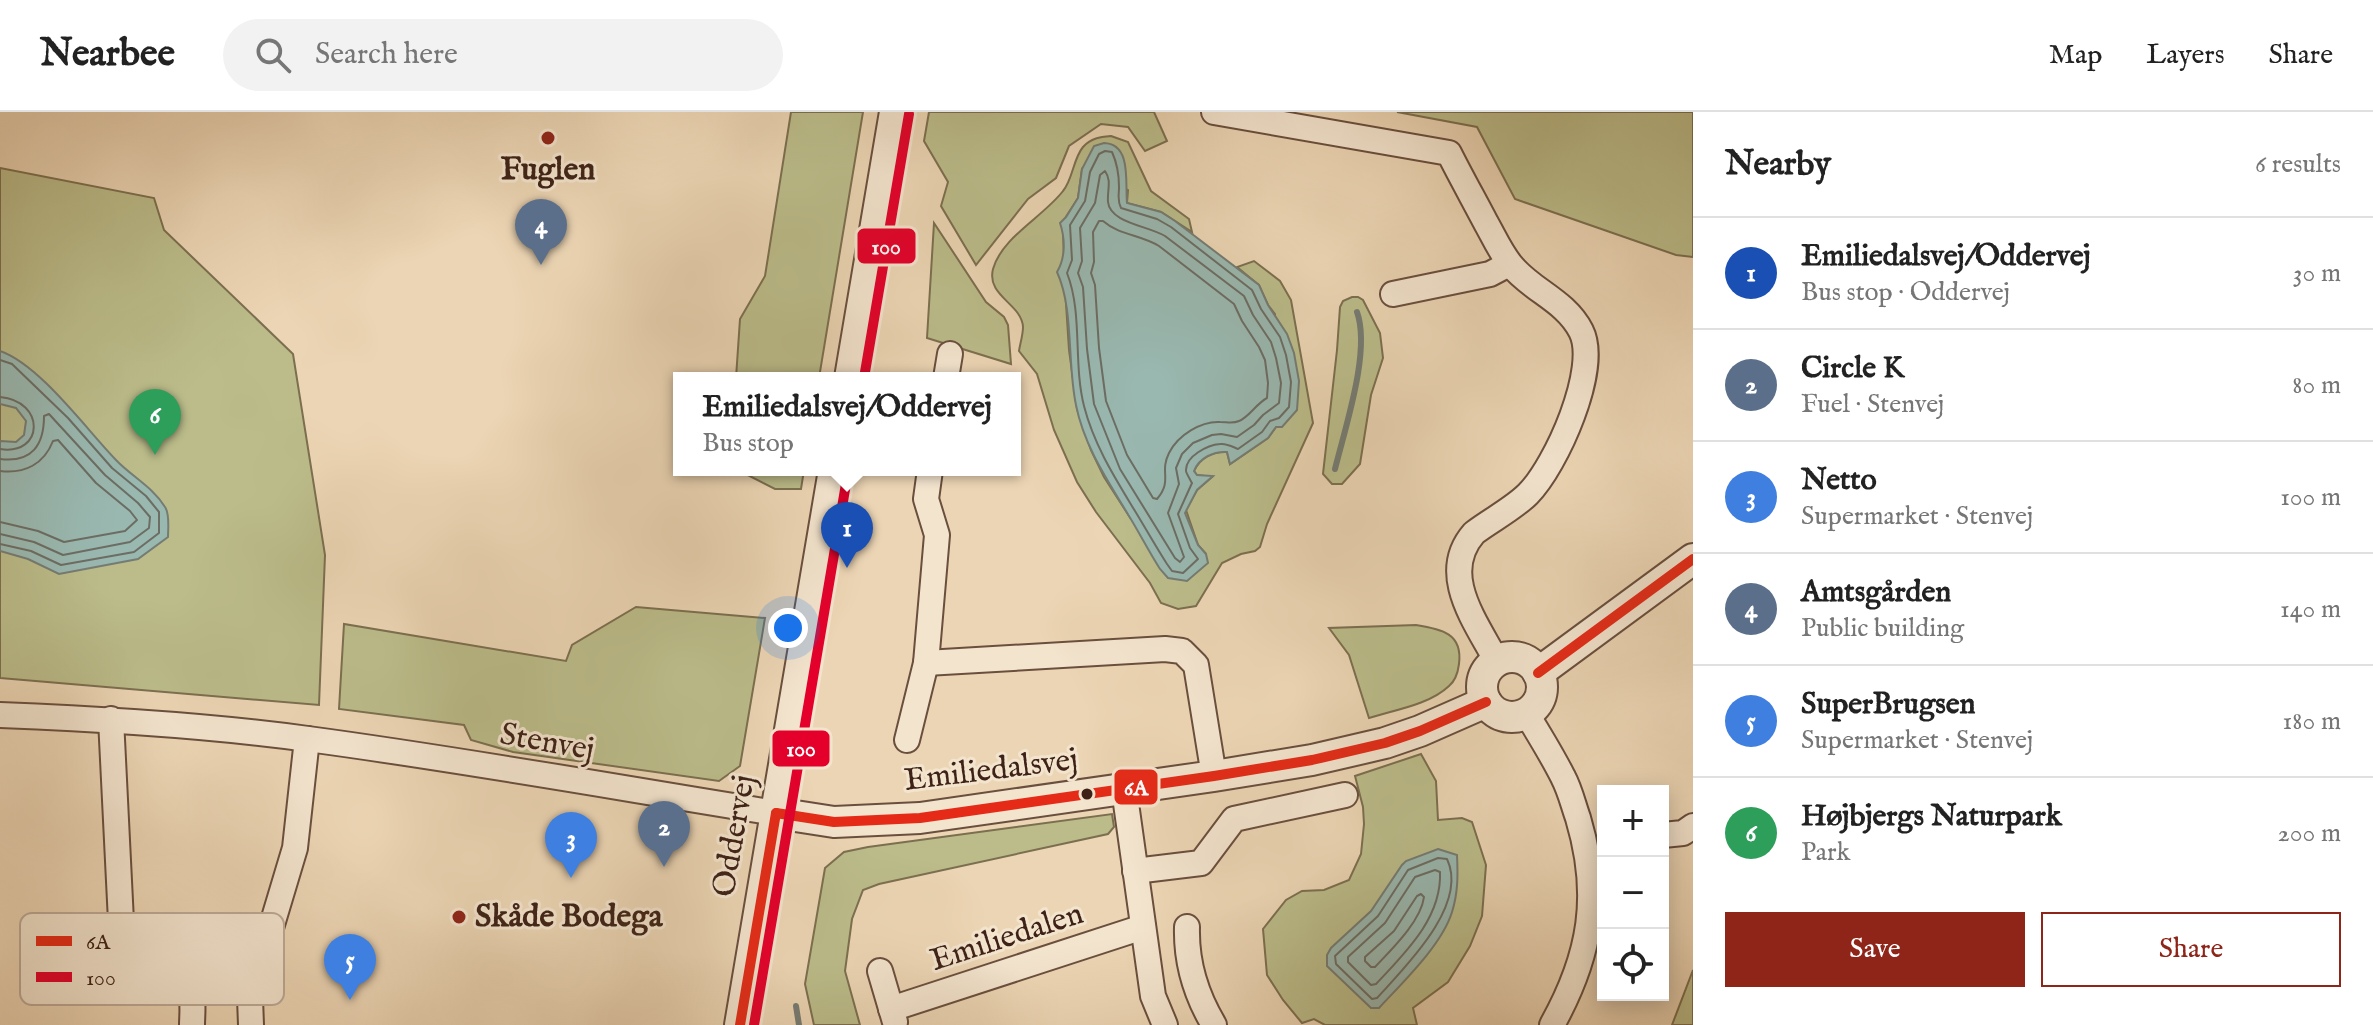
<!DOCTYPE html>
<html lang="en">
<head>
<meta charset="utf-8">
<style>
  :root { --surface:#fff; --page:#f2f2f2; --text:#222; --muted:#767676; --line:#e0e0e0; --accent:#8f2418 }
  body { margin:0; font-family:"IM FELL English",serif; background:var(--page); color:var(--text) }
  .controls { position:absolute; right:24px; bottom:24px; display:grid; overflow:hidden; border-radius:0px; box-shadow:0 4px 20px #0003 }
  .controls button { width:72px; height:72px; display:grid; place-items:center; padding:0; border:0; border-bottom:2px solid var(--line); background:var(--surface); color:var(--text); font:40px sans-serif }
  .you { position:absolute; left:788px; top:516px; width:28px; height:28px; margin:-20px; border:6px solid #fff; border-radius:50%; background:#1a73e8; box-shadow:0 0 0 12px #1a73e833 }
  .badge { display:grid; place-items:center; width:52px; height:52px; border-radius:50%; background:var(--accent); color:#fff; font-size:26px; font-weight:700 }
  .pin { position:absolute; translate:-50% -66px; filter:drop-shadow(0 2px 4px #0008) }
  .pin::after { content:''; position:absolute; top:42px; width:28px; height:24px; background:inherit; clip-path:polygon(0 0,100% 0,50% 100%) }
  .popup { position:absolute; left:673px; top:260px; width:348px; height:104px; box-sizing:border-box; display:grid; place-content:center; border-radius:0px; background:var(--surface); filter:drop-shadow(0 2px 6px #0005); font-size:26px; white-space:nowrap; color:var(--muted) }
  .popup b { font-size:30px; color:var(--text) }
  .popup::after { content:''; position:absolute; left:50%; top:100%; margin-left:-16px; border:16px solid transparent; border-top-color:var(--surface) }
  .list { margin:0; padding:0; list-style:none }
  h2 { display:flex; justify-content:space-between; align-items:center; height:104px; margin:0; padding:0 32px; font-size:34px }
  h2 small { font-size:26px; font-weight:400; color:var(--muted) }
  .list li { display:grid; grid-template-columns:52px 1fr auto; gap:24px; align-items:center; box-sizing:border-box; height:112px; padding:0 32px; border-top:2px solid var(--line) }
  .list b { display:block; font-size:30px; white-space:nowrap }
  .list p { margin:0; font-size:26px; white-space:nowrap; color:var(--muted) }
  .list em { font-size:26px; font-style:normal; color:var(--muted) }
  .actions { display:flex; gap:16px; padding:24px 32px }
  .actions a { flex:1; padding:18px 0; border:2px solid var(--accent); border-radius:0px; text-align:center; font-size:28px; color:var(--accent) }
  .actions .main { background:var(--accent); color:#fff }
  .icon { flex:none; width:44px; height:44px; fill:none; stroke:currentColor; stroke-width:2; stroke-linecap:round; stroke-linejoin:round }
  .map { position:relative; flex:none; width:1693px; height:913px; overflow:hidden }
  header { display:flex; align-items:center; gap:48px; box-sizing:border-box; height:112px; padding:0 40px; background:var(--surface); border-bottom:2px solid var(--line) }
  header strong { font-size:38px }
  nav { display:flex; gap:44px; margin-inline-start:auto; font-size:28px }
  .search { width:560px; height:72px; background:var(--page); display:flex; align-items:center; gap:20px; box-sizing:border-box; padding:0 28px; border-radius:44px; color:var(--muted); font-size:30px }
  main { display:flex }
  aside { flex:1; background:var(--surface) }
  .map>svg:first-child { display:block }
  .green { fill:#bbbc8a; stroke:#7c6f50; stroke-width:2 }
  .water { fill:#99b8b0; stroke:#757c73; stroke-width:2 }
  .lines { fill:none; stroke-linecap:round; stroke-linejoin:round }
  .shore { stroke:#6c6d64; stroke-width:2 }
  .stream { stroke:#757c73; stroke-width:6 }
  .minor-casing { stroke:#6a4f3e; stroke-width:28 }
  .tertiary-casing { stroke:#6a4f3e; stroke-width:34 }
  .minor { stroke:#f3e4ce; stroke-width:24 }
  .tertiary { stroke:#f3e4ce; stroke-width:30 }
  .bus-1-casing { stroke:#f3e4ce; stroke-width:16 }
  .bus-2-casing { stroke:#f3e4ce; stroke-width:16 }
  .bus-1 { stroke:#e52b18; stroke-width:10 }
  .bus-2 { stroke:#e4002b; stroke-width:10 }
  .poi-dot { fill:#8f2418; stroke:#f3e4ce; stroke-width:3 }
  .bus-dot { fill:#3e2217; stroke:#f3e4ce; stroke-width:3 }
  .labels { text-anchor:middle; dominant-baseline:central; stroke-width:6; stroke-linejoin:round; paint-order:stroke }
  .poi-label { font-size:32px; font-weight:bold; fill:#3e2217; stroke:#f3e4ce }
  .street-label { font-size:32px; fill:#3e2217; stroke:#f3e4ce }
  .key { fill:#f3e4ce; stroke:#bdaa97; stroke-width:2 }
  .key-label { font-size:22px; fill:#3e2217 }
  .line-badge { stroke:#f3e4ce; stroke-width:3 }
  .badge-label { font-size:22px; text-anchor:middle; font-weight:bold; fill:#fff }
</style>
</head>
<body>
<header>
<strong>Nearbee</strong>
<div class="search"><svg class="icon" aria-label="search" viewBox="0 0 24 24"><circle cx="10" cy="10" r="6"/><path d="M15 15l6 6"/></svg>Search here</div>
<nav><a>Map</a><a>Layers</a><a>Share</a></nav>
</header>
<main>
<div class="map">
<svg width="1693" height="913" viewBox="0 0 1693 913">
  <rect width="100%" height="100%" fill="#ecd5b4"/>
  <filter id="stains"><feTurbulence type="fractalNoise" baseFrequency=".0025" numOctaves="4"/><feColorMatrix values="0 0 0 0 .2 0 0 0 0 .09 0 0 0 0 .02 0 0 0 .5 -.17"/></filter>
  <radialGradient id="worn" r=".72"><stop offset=".6" stop-color="#630" stop-opacity="0"/><stop offset="1" stop-color="#630" stop-opacity=".3"/></radialGradient>
  <g class="green">
    <polygon points="791,0 863,0 819,266 736,266 740,207 765,164"/>
    <polygon points="929,0 1154,0 1167,29 1145,39 1128,15 1101,12 1069,34 1056,66 1028,87 976,153 941,94 948,70 924,29"/>
    <polygon points="1397,0 1693,0 1693,145 1676,143 1515,87 1477,15"/>
    <path d="M1111,24L1128,30L1151,79L1189,107L1192,120L1161,100L1127,91L1128,78L1082,57L1078,86L1066,105L1063,118L1064,148L1058,160L1065,176L1069,238L1077,297L1091,338L1104,365L1131,407L1206,442L1198,433L1186,398L1197,378L1212,365L1197,363L1194,359C1200,346 1213,339 1227,340L1230,352L1268,326L1276,315L1275,202L1268,193L1259,173L1237,155L1254,149L1280,169L1291,188L1313,311L1267,412L1260,435L1255,439L1241,442L1222,451L1196,494L1178,497L1161,491L1150,471L1096,400L1077,370L1054,318L1037,262L1019,239C1020,232 1023,223 1023,215C1022,192 986,184 993,157C1002,125 1043,105 1063,79C1073,67 1073,47 1083,35C1091,26 1100,25 1111,24Z"/>
    <polygon points="0,56 154,86 164,118 293,242 325,443 319,593 0,566"/>
    <polygon points="934,111 986,190 1004,205 1008,213 1011,252 927,226"/>
    <polygon points="1352,185 1358,185 1363,188 1380,221 1383,246 1371,283 1360,352 1342,372 1332,372 1323,362 1337,238 1340,195 1343,189"/>
    <polygon points="738,358 804,358 801,377 775,377"/>
    <polygon points="636,495 765,506 740,654 719,669 513,640 471,628 464,613 339,597 344,512 566,549 572,533"/>
    <path d="M1416,513C1441,517 1463,521 1459,552C1458,560 1455,569 1449,574C1429,593 1394,598 1369,606L1349,543L1329,516Z"/>
    <polygon points="1421,642 1436,669 1438,708 1462,706 1472,710 1486,753 1482,804 1470,834 1448,870 1413,896 1417,913 1325,913 1314,907 1302,911 1283,888 1267,863 1263,817 1286,788 1302,779 1324,778 1349,768 1361,742 1364,712 1363,695 1355,664"/>
    <polygon points="1112,702 1114,715 1108,722 879,772 863,778 852,807 845,859 860,913 814,913 805,872 825,756 844,740 868,735"/>
    <polygon points="1693,858 1693,913 1672,913"/>
  </g>
  <g class="water">
    <path d="M1104,31C1132,32 1125,71 1127,91L1161,100L1175,109L1259,173L1268,193L1287,222L1294,241L1299,269L1297,298L1282,315H1276L1268,326L1230,352L1227,340C1214,339 1199,346 1194,359L1197,363L1213,364L1197,378L1185,401L1198,433L1206,442L1208,451L1187,469L1168,466L1160,457C1149,440 1140,422 1129,404C1108,369 1084,334 1076,293C1067,251 1074,197 1057,160C1066,145 1065,126 1060,111L1066,105L1078,86L1082,57L1094,34Z"/>
    <path d="M0,239C40,253 86,317 116,348C131,364 153,375 165,395C170,402 168,416 168,425L138,447L59,462L28,447L0,439V329L16,330L24,323L26,309L16,296L0,292Z"/>
    <path d="M1438,737L1457,743C1458,763 1458,781 1452,800C1442,833 1402,871 1379,896H1371L1327,854V843L1331,836L1371,799L1402,753L1406,749Z"/>
  </g>
  <g class="lines">
    <g class="shore">
      <path d="M1105,39L1112,40C1117,51 1119,64 1119,75C1119,84 1117,88 1121,96L1157,107L1171,115L1252,178L1261,197L1280,225L1286,243L1291,270L1289,295L1279,306L1270,309L1262,320L1238,337C1233,335 1227,331 1220,332C1208,333 1185,344 1186,359C1186,361 1191,369 1192,371L1178,402L1190,436L1198,447L1183,461L1172,459L1167,452C1156,435 1146,417 1135,399C1115,366 1094,333 1084,294C1073,251 1083,202 1067,161L1072,148L1070,113L1085,89L1090,60L1099,42Z"/>
      <path d="M1105,59C1112,69 1107,78 1108,90C1110,111 1149,114 1165,124L1244,184L1253,203L1271,230L1276,246L1281,271L1279,291L1263,303L1254,313L1237,325L1221,322L1212,323L1193,331L1182,342L1176,356L1179,372L1168,401L1184,445L1180,450L1175,446L1120,357L1094,292L1087,237L1083,175L1078,161L1082,149L1080,116L1095,91L1100,63Z"/>
      <path d="M1099,109H1103C1119,123 1141,123 1159,134L1234,192L1242,209L1259,235L1265,248L1268,271L1267,286C1256,292 1249,305 1239,309C1233,312 1227,310 1220,310C1201,309 1178,323 1169,341C1159,361 1173,368 1157,387L1153,386L1127,343L1106,289L1099,236L1095,173L1091,161L1094,150L1093,120Z"/>
      <polyline points="0,248 12,252 68,306 112,356 146,384 159,400 159,421 134,440 61,453 31,439 0,432"/>
      <path d="M0,285C46,289 44,344 0,337"/>
      <path d="M0,347C32,351 44,333 44,304L49,302L105,363L138,391L150,405L149,416L130,430L63,443L34,430L0,422"/>
      <path d="M0,359C25,362 44,352 53,329L58,328L96,371L130,399L137,408L125,419L64,430L38,419L0,410"/>
      <path d="M1438,746L1447,747C1469,793 1405,855 1377,886L1372,887L1336,852L1335,844L1378,804L1408,758Z"/>
      <path d="M1435,758L1440,760C1442,806 1405,841 1376,872L1371,873L1348,850V845L1385,811L1415,765Z"/>
      <path d="M1421,782L1424,785C1421,809 1392,837 1375,855H1371L1365,849V845L1394,819L1417,784Z"/>
    </g>
    <g class="stream">
      <path d="M1335,357C1345,316 1371,239 1357,200"/>
      <polyline points="796,894 799,913"/>
    </g>
    <g class="minor-casing">
      <g id="minor">
        <path d="M1214,0L1449,41C1461,65 1474,88 1486,111C1494,125 1501,141 1511,153C1532,179 1565,188 1581,219C1600,256 1556,354 1528,382C1513,397 1491,408 1474,421C1438,462 1476,510 1497,550"/>
        <polyline points="1393,182 1490,162 1509,152"/>
        <polyline points="946,266 950,242"/>
        <polyline points="926,551 1165,537 1182,539 1196,553 1214,664"/>
        <path d="M1526,601C1539,622 1552,643 1563,665C1570,678 1573,692 1578,706C1601,783 1591,843 1552,913"/>
        <path d="M0,603C103,607 206,613 308,627C465,648 620,676 776,701"/>
        <path d="M111,607L123,850C133,888 180,854 190,881C194,890 192,903 192,913"/>
        <polyline points="907,628 926,551 937,423 926,387 930,358"/>
        <polyline points="1124,677 1153,884 1165,913"/>
        <polyline points="1663,723 1683,721 1693,714"/>
        <polyline points="1135,759 1201,751 1234,707 1345,683"/>
        <path d="M1187,815C1186,850 1196,883 1214,913"/>
        <polyline points="880,859 895,910"/>
        <polyline points="891,897 1143,815"/>
        <polyline points="251,913 250,886 295,736 307,627"/>
      </g>
    </g>
    <g class="tertiary-casing">
      <g id="tertiary">
        <polyline points="850,266 895,0"/>
        <circle cx="1512" cy="575" r="30"/>
        <polyline points="1538,561 1693,447"/>
        <polyline points="776,701 834,710 920,706 1214,664 1312,648 1385,631 1420,619 1486,590"/>
        <polyline points="740,913 834,358"/>
      </g>
    </g>
    <use href="#minor" class="minor"/>
    <use href="#tertiary" class="tertiary"/>
    <g class="bus-1-casing">
      <g id="bus-1">
        <polyline points="1538,561 1693,447"/>
        <polyline points="776,701 834,710 920,706 1214,664 1312,648 1385,631 1420,619 1486,590"/>
        <polyline points="740,913 776,701"/>
      </g>
    </g>
    <g class="bus-2-casing">
      <g id="bus-2">
        <polyline points="864,266 909,2"/>
        <polyline points="754,913 848,360"/>
      </g>
    </g>
    <use href="#bus-1" class="bus-1"/>
    <use href="#bus-2" class="bus-2"/>
  </g>
  <g class="poi-dot">
    <circle cx="548" cy="26" r="8"/>
    <circle cx="459" cy="805" r="8"/>
  </g>
  <circle class="bus-dot" cx="1087" cy="682" r="7"/>
  <g class="labels">
    <g class="poi-label">
      <text x="548" y="58">Fuglen</text>
      <text x="475" y="805" text-anchor="start">Skåde Bodega</text>
    </g>
    <g class="street-label">
      <text transform="translate(547 631) rotate(10)">Stenvej</text>
      <text transform="translate(991 659) rotate(-7)">Emiliedalsvej</text>
      <text transform="translate(735 724) rotate(-80)">Oddervej</text>
      <text transform="translate(1007 826) rotate(-18)">Emiliedalen</text>
    </g>
  </g>
  <rect x="20" y="801" width="264" height="92" rx="12" class="key"/>
  <rect x="36" y="824" width="36" height="10" fill="#e52b18"/>
  <rect x="36" y="860" width="36" height="10" fill="#e4002b"/>
  <g class="key-label">
    <text x="86" y="837">6A</text>
    <text x="86" y="873">100</text>
  </g>
  <g class="line-badge">
    <rect x="856" y="115" width="61" height="38" rx="8" fill="#e4002b"/>
    <rect x="771" y="617" width="60" height="39" rx="8" fill="#e4002b"/>
    <rect x="1113" y="656" width="46" height="38" rx="8" fill="#e52b18"/>
  </g>
  <g class="badge-label">
    <text x="886" y="142">100</text>
    <text x="801" y="644">100</text>
    <text x="1136" y="683">6A</text>
  </g>
  <rect width="100%" height="100%" filter="url(#stains)"/>
  <rect width="100%" height="100%" fill="url(#worn)"/>
</svg>
<div class="controls">
<button>+</button>
<button>−</button>
<button><svg class="icon" aria-label="locate" viewBox="0 0 24 24"><circle cx="12" cy="12" r="6"/><path d="M12 2v4M12 18v4M2 12h4M18 12h4"/></svg></button>
</div>
<div class="you"></div>
<div class="pin badge" style="left:847px;top:456px;background:#1a4fb4">1</div>
<div class="popup"><b>Emiliedalsvej/Oddervej</b>Bus stop</div>
<div class="pin badge" style="left:664px;top:755px;background:#5c6f8a">2</div>
<div class="pin badge" style="left:571px;top:766px;background:#3f7fe0">3</div>
<div class="pin badge" style="left:541px;top:153px;background:#5c6f8a">4</div>
<div class="pin badge" style="left:350px;top:888px;background:#3f7fe0">5</div>
<div class="pin badge" style="left:155px;top:343px;background:#2e9e5b">6</div>
</div>
<aside>
<h2>Nearby<small>6 results</small></h2>
<ul class="list">
<li><span class="badge" style="background:#1a4fb4">1</span><div><b>Emiliedalsvej/Oddervej</b><p>Bus stop · Oddervej</p></div><em>30 m</em></li>
<li><span class="badge" style="background:#5c6f8a">2</span><div><b>Circle K</b><p>Fuel · Stenvej</p></div><em>80 m</em></li>
<li><span class="badge" style="background:#3f7fe0">3</span><div><b>Netto</b><p>Supermarket · Stenvej</p></div><em>100 m</em></li>
<li><span class="badge" style="background:#5c6f8a">4</span><div><b>Amtsgården</b><p>Public building</p></div><em>140 m</em></li>
<li><span class="badge" style="background:#3f7fe0">5</span><div><b>SuperBrugsen</b><p>Supermarket · Stenvej</p></div><em>180 m</em></li>
<li><span class="badge" style="background:#2e9e5b">6</span><div><b>Højbjergs Naturpark</b><p>Park</p></div><em>200 m</em></li>
</ul>
<div class="actions"><a class="main">Save</a><a>Share</a></div>
</aside>
</main>
</body>
</html>
